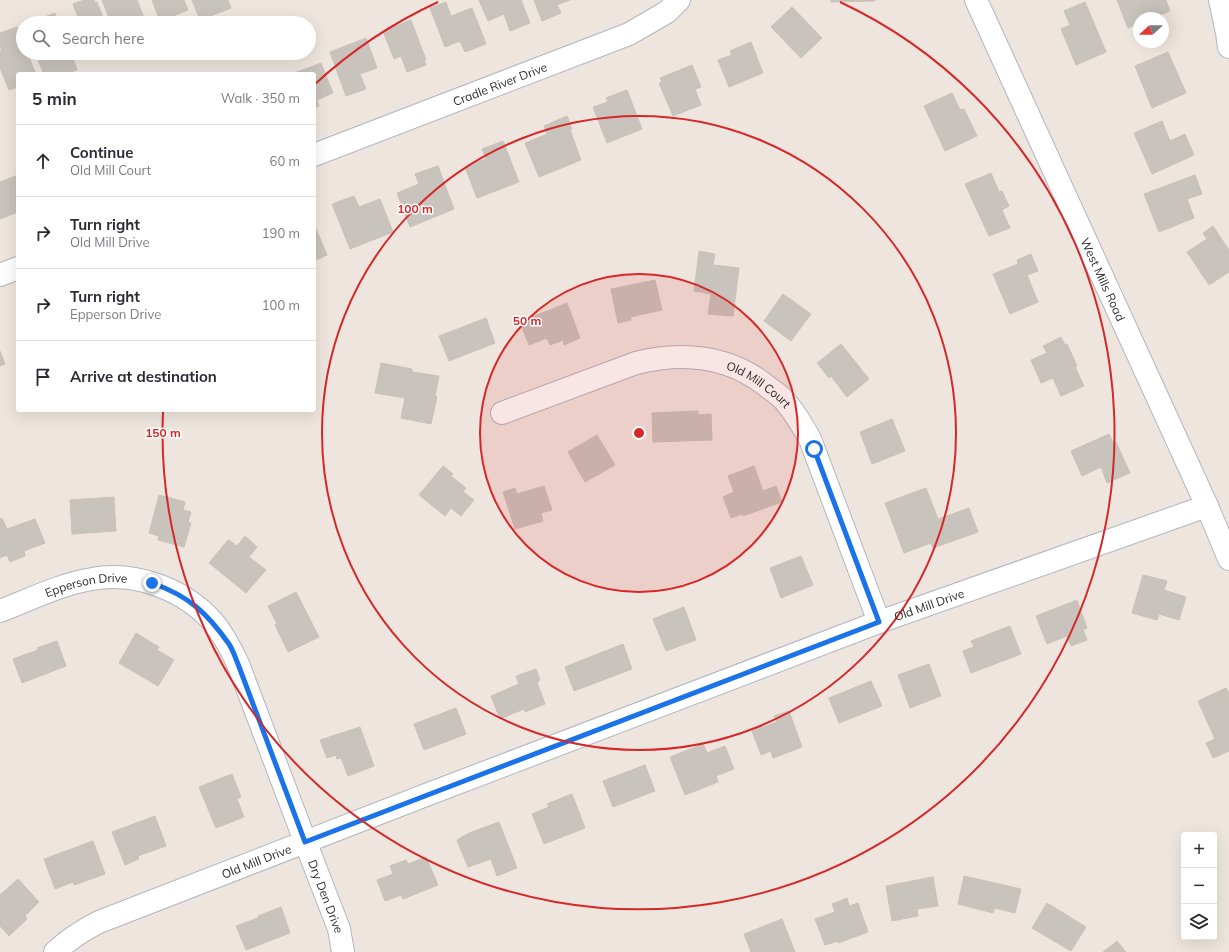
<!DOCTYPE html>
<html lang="en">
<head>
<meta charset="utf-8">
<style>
  :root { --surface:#fff; --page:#f2f2f3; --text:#2b2b33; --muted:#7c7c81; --line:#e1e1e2 }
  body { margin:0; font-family:Mulish,sans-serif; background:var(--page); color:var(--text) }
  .controls { position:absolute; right:12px; bottom:12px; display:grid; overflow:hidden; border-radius:4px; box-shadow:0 4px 16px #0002 }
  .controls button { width:36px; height:36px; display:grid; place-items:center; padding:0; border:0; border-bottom:1px solid var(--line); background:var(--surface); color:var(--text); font:20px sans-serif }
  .compass { position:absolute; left:1133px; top:12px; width:36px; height:36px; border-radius:50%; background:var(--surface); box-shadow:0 4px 16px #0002; rotate:249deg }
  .stop { position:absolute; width:12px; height:12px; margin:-9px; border:3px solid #1a73e8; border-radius:50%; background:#fff }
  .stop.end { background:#1a73e8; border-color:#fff; box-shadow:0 1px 4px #0008 }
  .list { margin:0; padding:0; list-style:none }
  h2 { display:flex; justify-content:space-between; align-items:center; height:52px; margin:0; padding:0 16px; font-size:17px }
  h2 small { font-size:13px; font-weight:400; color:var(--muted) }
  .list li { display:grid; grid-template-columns:26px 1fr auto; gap:12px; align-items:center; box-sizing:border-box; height:72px; padding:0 16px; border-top:1px solid var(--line) }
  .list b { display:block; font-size:15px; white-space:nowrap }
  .list p { margin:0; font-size:13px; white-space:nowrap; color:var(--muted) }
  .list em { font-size:13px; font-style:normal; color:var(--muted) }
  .icon { flex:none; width:22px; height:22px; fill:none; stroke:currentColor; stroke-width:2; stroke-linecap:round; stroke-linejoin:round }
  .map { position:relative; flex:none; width:1229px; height:952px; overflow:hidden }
  .search { position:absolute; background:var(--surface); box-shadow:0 4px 16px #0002; left:16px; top:16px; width:300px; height:44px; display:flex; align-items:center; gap:10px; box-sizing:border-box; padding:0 14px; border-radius:22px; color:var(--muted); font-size:15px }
  .panel { position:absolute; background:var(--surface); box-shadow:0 4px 16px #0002; left:16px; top:72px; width:300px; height:340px; border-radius:4px }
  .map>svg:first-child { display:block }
  .building { fill:#c9c3bd; stroke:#cac2b7 }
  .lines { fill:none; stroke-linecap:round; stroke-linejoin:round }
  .minor-casing { stroke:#b2b5c0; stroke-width:24 }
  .tertiary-casing { stroke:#b2b5c0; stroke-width:24 }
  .minor { stroke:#fff; stroke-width:22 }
  .tertiary { stroke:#fff; stroke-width:22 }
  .route { stroke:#1a73e8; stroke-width:5 }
  .ring { fill:none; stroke:#d62828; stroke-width:2 }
  .labels { text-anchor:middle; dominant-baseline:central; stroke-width:3; stroke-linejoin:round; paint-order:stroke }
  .street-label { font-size:12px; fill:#2c2c2c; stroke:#fff }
  .centre { fill:#d62828; stroke:#fff; stroke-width:2 }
  .ring-label { font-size:12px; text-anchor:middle; font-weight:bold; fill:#d62828; stroke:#fff; stroke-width:3; stroke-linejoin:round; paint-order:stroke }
</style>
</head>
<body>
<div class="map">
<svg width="1229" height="952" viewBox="0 0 1229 952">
  <rect width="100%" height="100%" fill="#eee6de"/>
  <g class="building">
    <polygon points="84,0 94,0 95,3 97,2 105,23 73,23 72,20 78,17 73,4"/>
    <polygon points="102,0 137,0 146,23 111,23"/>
    <polygon points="152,0 184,0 188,10 160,21"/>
    <polygon points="192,0 228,0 231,8 200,20"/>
    <polygon points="479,0 521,0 530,23 510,31 504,14 488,21"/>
    <polygon points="534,0 570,0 557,5 561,13 542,21"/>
    <polygon points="831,0 875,0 875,1 831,2"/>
    <polygon points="1117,0 1166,0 1170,11 1152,18 1139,18 1139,23 1128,28"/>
    <polygon points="446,2 451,16 472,8 486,44 465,52 460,41 445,47 430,8"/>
    <polygon points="1085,2 1106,52 1076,65 1061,29 1070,25 1064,11"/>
    <polygon points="792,7 822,38 801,58 771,27"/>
    <polygon points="55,13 59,23 35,23 34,21"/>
    <polygon points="411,20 426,60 424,60 426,65 407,72 401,56 394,59 383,31"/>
    <polygon points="17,27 23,42 23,53 27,53 36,74 18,74 18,87 9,90 0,68 0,51 2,51 0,46 0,33"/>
    <polygon points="366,38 377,68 360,74 366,89 346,96 330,52"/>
    <polygon points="751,42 763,73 729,87 718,60 732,55 730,51"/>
    <polygon points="1168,52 1186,93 1152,108 1135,66"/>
    <polygon points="35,53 71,53 77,70 66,74 44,74"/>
    <polygon points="321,63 333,93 317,100 319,106 314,108 314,74 292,74"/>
    <polygon points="692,65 701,87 695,89 701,105 673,116 659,83 662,82 660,78"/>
    <polygon points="627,90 642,129 607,143 593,107 608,102 606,98"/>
    <polygon points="952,93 960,110 964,109 977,136 945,151 924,106"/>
    <polygon points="567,116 572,129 570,130 581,160 539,177 525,143 547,134 544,126"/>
    <polygon points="1162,121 1170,141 1185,134 1194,155 1152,174 1134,133"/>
    <polygon points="503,141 519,182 477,198 465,167 486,159 482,149"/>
    <polygon points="438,166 454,209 410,227 397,193 419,184 415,174"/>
    <polygon points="991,173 999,192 1002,191 1009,206 1002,210 1010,228 989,236 965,184"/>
    <polygon points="18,175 18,212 0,219 0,182"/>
    <polygon points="1195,175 1202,194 1187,199 1194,218 1159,232 1144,194"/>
    <polygon points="354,196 359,207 380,199 393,232 350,249 332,204"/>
    <polygon points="314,224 327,255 314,261"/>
    <polygon points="1213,226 1229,250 1229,272 1209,285 1187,252 1207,239 1203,233"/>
    <polygon points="699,251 715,254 713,265 739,268 733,316 708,314 711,294 694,291"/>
    <polygon points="1031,254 1038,271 1027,275 1038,302 1010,314 993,274 1018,264 1017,260"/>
    <polygon points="655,280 662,310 630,317 631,320 618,323 611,289"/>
    <polygon points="783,294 811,314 791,341 764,321"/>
    <polygon points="567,303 580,338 564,345 563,340 550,345 547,338 529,345 520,322"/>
    <polygon points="486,318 495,343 449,361 439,336"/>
    <polygon points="1061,337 1065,345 1067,344 1077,366 1075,367 1084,386 1061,396 1053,378 1041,383 1031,360 1047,353 1043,346"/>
    <polygon points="841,344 869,379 847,397 831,376 829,378 817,363"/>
    <polygon points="0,351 5,364 0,366"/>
    <polygon points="381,363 412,369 412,372 439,376 435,396 437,397 431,424 401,418 405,398 375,393"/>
    <polygon points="698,411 698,415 711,414 712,440 653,442 652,413"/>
    <polygon points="892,419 905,451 872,464 860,432"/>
    <polygon points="1109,434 1113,443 1116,442 1130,473 1107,483 1101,467 1082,476 1071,451"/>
    <polygon points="597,435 615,465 585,482 568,452"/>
    <polygon points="443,466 453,474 451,476 466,488 463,492 474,500 461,516 451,508 445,516 419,495"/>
    <polygon points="754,466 763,491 776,486 782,502 743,516 742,514 731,518 723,497 734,492 728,476"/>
    <polygon points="544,486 552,510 541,513 543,521 515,529 503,492 515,488 517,494"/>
    <polygon points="926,488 938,519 969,508 978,532 933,548 931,543 904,553 885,503"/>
    <polygon points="159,495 185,502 183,510 191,512 188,522 191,523 184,547 158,540 159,536 149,533"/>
    <polygon points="114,497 116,531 72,534 70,500"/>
    <polygon points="2,518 7,529 35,519 45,543 24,551 25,556 10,562 7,555 0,558 0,519"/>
    <polygon points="245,536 257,547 249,557 266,570 246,593 209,563 228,540 229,540 237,546"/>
    <polygon points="801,556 813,585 781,598 770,568"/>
    <polygon points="1143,575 1167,581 1164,590 1186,597 1179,620 1159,614 1157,620 1132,613"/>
    <polygon points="296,592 319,637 288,652 275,625 277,624 268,606"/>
    <polygon points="1077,600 1087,628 1083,630 1087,640 1071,646 1067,636 1047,644 1036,616"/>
    <polygon points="684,607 696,640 666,651 653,619"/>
    <polygon points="1010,626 1021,654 971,673 963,651 974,647 971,641"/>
    <polygon points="136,633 159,647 157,650 174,660 158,686 119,663"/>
    <polygon points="57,641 66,666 22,683 13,659 38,650 37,648"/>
    <polygon points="623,644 632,669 574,691 565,667"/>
    <polygon points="929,664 941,696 910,708 898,675"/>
    <polygon points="536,669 540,680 537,682 545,704 525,712 524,709 500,719 491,696 519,684 516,676"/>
    <polygon points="871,681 882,706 839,723 829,698"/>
    <polygon points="1226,688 1229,694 1229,751 1213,758 1206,743 1215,739 1198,701"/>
    <polygon points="456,708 466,734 424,750 414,724"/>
    <polygon points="789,711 802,747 773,758 771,751 761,755 752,731 777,722 774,716"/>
    <polygon points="360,727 374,766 348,776 341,758 337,759 336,755 327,758 320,740"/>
    <polygon points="703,744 707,753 725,746 734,769 716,776 718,782 685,795 670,757"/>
    <polygon points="645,765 655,791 613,807 603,781"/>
    <polygon points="232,774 241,797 237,799 244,817 216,828 199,787"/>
    <polygon points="572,794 585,828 544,844 532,814 549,807 547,804"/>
    <polygon points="155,816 166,846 138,856 139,859 125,865 112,832"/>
    <polygon points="499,822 517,868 497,876 491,859 468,867 457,840 469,833"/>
    <polygon points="93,841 105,874 74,885 73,882 55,889 44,859"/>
    <polygon points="426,857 438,885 403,899 401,895 385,901 377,880 393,874 390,866 406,860 408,864"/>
    <polygon points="964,876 1021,889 1015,913 995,908 993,913 958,904"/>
    <polygon points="933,877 938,906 917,909 918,916 892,921 886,886"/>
    <polygon points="18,879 39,902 25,916 27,919 9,936 0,926 0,895"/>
    <polygon points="847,898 849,906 858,903 868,932 838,943 838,941 825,945 815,919 835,912 832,904"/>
    <polygon points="1047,903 1086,927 1071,951 1032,928"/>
    <polygon points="281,907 290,933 246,950 236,926 258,918 258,916"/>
    <polygon points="782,919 795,952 751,952 744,934"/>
    <polygon points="1117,941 1126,952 1103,952"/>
  </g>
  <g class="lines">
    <g class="minor-casing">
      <g id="minor">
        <polyline points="1220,0 1227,33 1229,47"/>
        <path id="s1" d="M314,155L629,34L667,12L679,0"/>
        <polyline points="0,275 18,268"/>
        <path id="s2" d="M502,413L636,363C680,352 726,355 764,384C769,388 775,392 781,397C793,409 802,425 810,439L879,622"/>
        <path id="s3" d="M0,611C29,600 61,584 92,579C135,571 184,589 213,622C224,635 231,649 238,664L305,841L339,929L343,952"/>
        <path id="s4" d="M55,952C68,940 83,930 99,922L426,795L879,622L1207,506"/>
      </g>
    </g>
    <g class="tertiary-casing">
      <g id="tertiary">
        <path id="s5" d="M976,0L1207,506L1229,559"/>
      </g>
    </g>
    <use href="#minor" class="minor"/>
    <use href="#tertiary" class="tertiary"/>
  </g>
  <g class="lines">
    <path class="route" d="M152,583C189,596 207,613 229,644C233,650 235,657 238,664L305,842L879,622L814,449"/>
  </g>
  <circle cx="639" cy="433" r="159" fill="#d62828" fill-opacity=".12"/>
  <g class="ring">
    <circle cx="639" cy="433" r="159"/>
    <circle cx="639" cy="433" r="317"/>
    <path d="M314 85A476 476 0 0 1 438 2M840 2A476 476 0 1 1 163 412"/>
  </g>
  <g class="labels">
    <g class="street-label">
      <text stroke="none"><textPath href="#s1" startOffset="199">Cradle River Drive</textPath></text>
      <text stroke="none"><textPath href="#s5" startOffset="307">West Mills Road</textPath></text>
      <text stroke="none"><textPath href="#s2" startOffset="273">Old Mill Court</textPath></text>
      <text stroke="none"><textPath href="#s3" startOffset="91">Epperson Drive</textPath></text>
      <text stroke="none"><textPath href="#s4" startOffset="942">Old Mill Drive</textPath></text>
      <text stroke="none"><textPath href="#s4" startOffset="222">Old Mill Drive</textPath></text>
      <text stroke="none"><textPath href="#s3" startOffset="529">Dry Den Drive</textPath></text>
    </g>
  </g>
  <circle cx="639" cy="433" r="6" class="centre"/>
  <g class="ring-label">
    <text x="415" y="213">100 m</text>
    <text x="527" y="325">50 m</text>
    <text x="163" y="437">150 m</text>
  </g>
</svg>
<div class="controls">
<button>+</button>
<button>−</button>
<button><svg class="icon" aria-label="layers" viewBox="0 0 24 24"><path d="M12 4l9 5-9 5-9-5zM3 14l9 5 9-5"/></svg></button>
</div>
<svg class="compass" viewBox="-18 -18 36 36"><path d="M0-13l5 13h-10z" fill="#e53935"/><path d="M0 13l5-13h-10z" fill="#7c7c81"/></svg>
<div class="stop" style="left:814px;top:449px"></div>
<div class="stop end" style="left:152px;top:583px"></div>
<div class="search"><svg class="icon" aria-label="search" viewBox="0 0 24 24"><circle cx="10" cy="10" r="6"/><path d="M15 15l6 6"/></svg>Search here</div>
<section class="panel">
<h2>5 min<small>Walk · 350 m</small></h2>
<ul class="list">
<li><svg class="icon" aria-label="ahead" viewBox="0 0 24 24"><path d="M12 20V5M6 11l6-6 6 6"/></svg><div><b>Continue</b><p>Old Mill Court</p></div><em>60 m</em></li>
<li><svg class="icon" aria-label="right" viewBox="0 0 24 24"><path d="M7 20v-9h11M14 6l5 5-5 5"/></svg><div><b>Turn right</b><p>Old Mill Drive</p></div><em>190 m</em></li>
<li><svg class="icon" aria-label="right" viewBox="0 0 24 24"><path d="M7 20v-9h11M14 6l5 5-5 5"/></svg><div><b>Turn right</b><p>Epperson Drive</p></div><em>100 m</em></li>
<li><svg class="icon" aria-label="arrive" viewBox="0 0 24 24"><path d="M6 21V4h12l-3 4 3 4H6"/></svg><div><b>Arrive at destination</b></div></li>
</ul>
</section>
</div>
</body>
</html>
